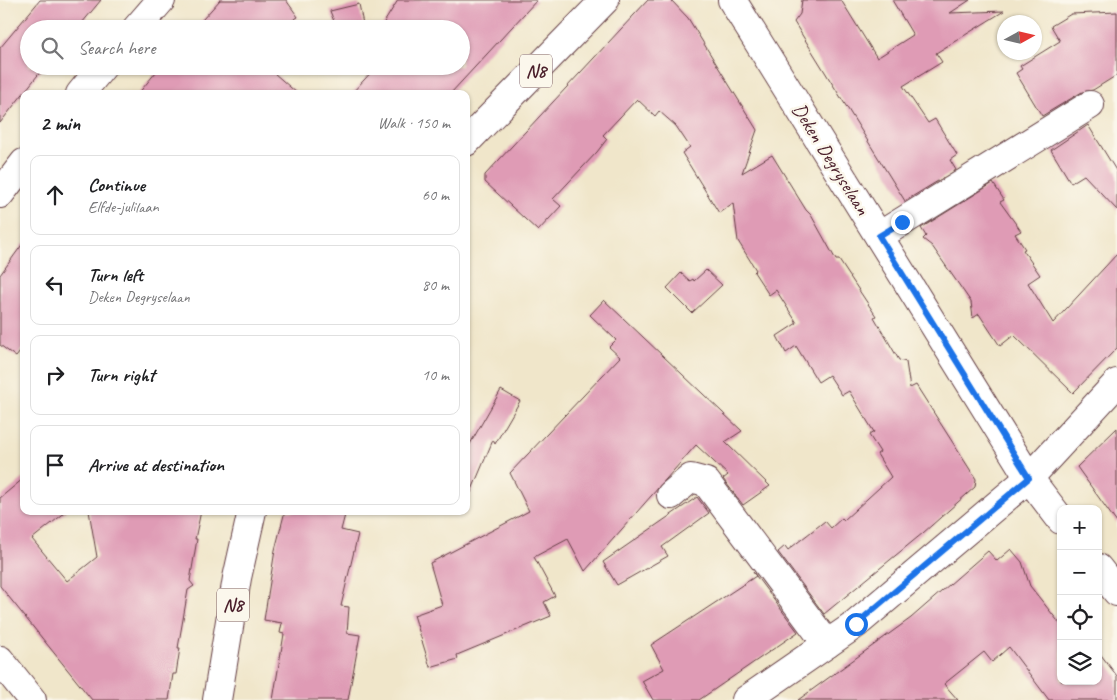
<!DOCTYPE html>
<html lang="en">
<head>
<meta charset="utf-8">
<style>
  :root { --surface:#fff; --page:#f6f6f6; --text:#202124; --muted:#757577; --line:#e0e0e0 }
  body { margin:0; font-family:Caveat,sans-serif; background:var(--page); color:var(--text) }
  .controls { position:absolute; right:15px; bottom:15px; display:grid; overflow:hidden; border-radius:10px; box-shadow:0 1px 4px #0004 }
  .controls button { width:45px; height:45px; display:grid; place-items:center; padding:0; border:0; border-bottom:1px solid var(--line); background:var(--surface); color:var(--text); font:25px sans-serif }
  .compass { position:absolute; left:997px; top:15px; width:45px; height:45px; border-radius:50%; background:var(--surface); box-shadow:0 1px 4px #0004; rotate:82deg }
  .stop { position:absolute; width:15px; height:15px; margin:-11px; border:4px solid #1a73e8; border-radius:50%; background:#fff }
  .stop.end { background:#1a73e8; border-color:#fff; box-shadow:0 1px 5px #0008 }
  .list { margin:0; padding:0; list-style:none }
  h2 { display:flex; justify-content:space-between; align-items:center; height:65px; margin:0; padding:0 20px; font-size:21px }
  h2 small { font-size:16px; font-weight:400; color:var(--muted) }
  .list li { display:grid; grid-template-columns:32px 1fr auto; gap:15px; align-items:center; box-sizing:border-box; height:80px; margin:0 10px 10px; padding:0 10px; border:1px solid var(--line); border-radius:10px }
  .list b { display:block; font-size:19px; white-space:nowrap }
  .list p { margin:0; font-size:16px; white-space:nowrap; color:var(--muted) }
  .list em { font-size:16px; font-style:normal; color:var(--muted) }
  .icon { flex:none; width:28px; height:28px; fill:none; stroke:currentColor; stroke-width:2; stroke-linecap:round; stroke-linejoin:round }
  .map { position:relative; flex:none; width:1117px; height:700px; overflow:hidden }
  .search { position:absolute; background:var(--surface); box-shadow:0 1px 4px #0004; left:20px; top:20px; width:450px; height:55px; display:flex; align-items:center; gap:12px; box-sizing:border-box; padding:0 18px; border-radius:28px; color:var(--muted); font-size:19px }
  .panel { position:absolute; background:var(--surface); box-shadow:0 1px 4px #0004; left:20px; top:90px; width:450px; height:425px; border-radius:10px }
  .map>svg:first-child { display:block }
  .building { fill:#df9bb5 }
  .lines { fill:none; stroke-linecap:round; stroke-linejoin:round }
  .minor-casing { stroke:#633d43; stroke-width:30 }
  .major-casing { stroke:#633d43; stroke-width:30 }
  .minor { stroke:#fff; stroke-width:28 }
  .major { stroke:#fff; stroke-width:28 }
  .route { stroke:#1a73e8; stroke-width:6 }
  .labels { text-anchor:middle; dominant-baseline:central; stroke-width:5; stroke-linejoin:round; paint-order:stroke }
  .shield { fill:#fbf7ec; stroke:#7f6065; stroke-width:1 }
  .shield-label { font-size:19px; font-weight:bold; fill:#4a1f2b }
  .street-label { font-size:20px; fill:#4a1f2b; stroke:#fbf7ec }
</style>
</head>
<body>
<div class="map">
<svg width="1117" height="700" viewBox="0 0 1117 700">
  <rect width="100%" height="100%" fill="#fbf7ec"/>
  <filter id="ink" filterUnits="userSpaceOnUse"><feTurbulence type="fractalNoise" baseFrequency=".02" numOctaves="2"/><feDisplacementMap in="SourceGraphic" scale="10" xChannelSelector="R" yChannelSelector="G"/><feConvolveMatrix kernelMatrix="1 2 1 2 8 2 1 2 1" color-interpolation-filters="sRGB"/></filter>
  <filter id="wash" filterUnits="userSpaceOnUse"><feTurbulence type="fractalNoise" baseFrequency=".0096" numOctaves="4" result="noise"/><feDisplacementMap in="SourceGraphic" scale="20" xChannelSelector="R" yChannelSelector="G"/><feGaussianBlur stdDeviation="1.12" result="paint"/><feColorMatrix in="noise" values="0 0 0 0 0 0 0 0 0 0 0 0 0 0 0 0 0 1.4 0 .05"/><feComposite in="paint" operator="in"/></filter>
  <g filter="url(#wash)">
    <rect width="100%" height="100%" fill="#f0e6ca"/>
    <g id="blocks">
      <g class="building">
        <polygon points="40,0 101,0 77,29 29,29 29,66 45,66 0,123 0,48"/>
        <polygon points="220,0 286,0 298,17 278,29 194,29"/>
        <polygon points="398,0 537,0 450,94 351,94 377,66 461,66 461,29 380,29"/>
        <polygon points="648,0 671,0 688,18 757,130 742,173 772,155 806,210 811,215 836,260 839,260 876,316 874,317 899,360 906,362 910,388 916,385 976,479 975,487 923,533 824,614 778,552 785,546 788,550 825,521 831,528 842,518 844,520 891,477 877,454 880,452 869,435 874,432 849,391 842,395 829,375 818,382 796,346 786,353 777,336 797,323 776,290 769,295 754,272 756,270 738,241 733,203 719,213 682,153 690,147 676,126 659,111 655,116 637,99 603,135 607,139 597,152 553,199 561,206 538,231 485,182 485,175"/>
        <polygon points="802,0 841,0 877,58 913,35 892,0 970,0 950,13 1004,11 936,53 942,62 903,86 928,123 935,119 957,155 950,160 956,170 905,201 794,22 800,14"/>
        <polygon points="359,4 364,29 337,29 330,11"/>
        <polygon points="1117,12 1117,75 1093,90 1082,92 1042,116 1016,73 1022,69 1020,66 1060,41 1051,26 1071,14"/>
        <polygon points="161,66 266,66 298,94 138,94"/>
        <polygon points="1088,125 1117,172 1117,210 1084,175 1071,183 1051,150"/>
        <polygon points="993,183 1004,200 1000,202 1021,231 1015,234 1025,249 1023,250 1040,275 1028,283 1053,323 1117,254 1117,348 1073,393 1014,335 1000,346 979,314 973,318 971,302 932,246 923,239 926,236 921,228"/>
        <polygon points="24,242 24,347 16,357 0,345 0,275"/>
        <polygon points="706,270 722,285 692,313 667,288 681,273 690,281 693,279 694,281"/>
        <polygon points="604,300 742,431 725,442 770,486 743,505 723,479 728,475 696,445 585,571 568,539 534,557 555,596 544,602 551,616 457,655 458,659 430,667 414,615 442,605 430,563 529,511 510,473 620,357 609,347 616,340 590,315"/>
        <polygon points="501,390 520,401 495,444 493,440 466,504 466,451"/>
        <polygon points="1117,428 1117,523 1077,467"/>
        <polygon points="24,478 24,511 67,511 32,539 67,581 97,557 89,511 201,511 195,539 197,539 190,581 194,586 188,590 178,648 180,648 176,674 173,674 169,700 92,700 0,586 0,498"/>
        <polygon points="697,497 709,513 662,547 668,556 617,585 603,562"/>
        <polygon points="285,511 346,511 341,530 358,534 341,606 349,607 347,633 360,635 348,700 273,700 284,634 280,633 282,623 264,620 275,550"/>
        <polygon points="1011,549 1022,562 1030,586 1061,625 1061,681 1098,681 1098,651 1117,676 1117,700 1049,700 1009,647 992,662 984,652 944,684 958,700 798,700 911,618 988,551 997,561"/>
        <polygon points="753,572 798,632 699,700 653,700 642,681 664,669 651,645 756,576"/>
      </g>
    </g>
  </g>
  <g filter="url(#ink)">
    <use href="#blocks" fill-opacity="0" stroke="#633d43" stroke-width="1"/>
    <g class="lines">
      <g class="minor-casing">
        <g id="minor">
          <polyline points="732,0 1029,478 1061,520"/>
          <polyline points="136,29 161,0"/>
          <polyline points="80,94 103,66"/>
          <polyline points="0,194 24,163"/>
          <polyline points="879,236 1090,105"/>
          <polyline points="671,495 691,478 706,482 827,644"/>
          <polyline points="1098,568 1117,592"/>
          <polyline points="0,660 32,700"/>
          <polyline points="746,700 856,624 1029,478 1117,383"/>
        </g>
      </g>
      <g class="major-casing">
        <g id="major">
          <polyline points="466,142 605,0"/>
          <polyline points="217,700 237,578 252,511"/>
        </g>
      </g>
      <use href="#minor" class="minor"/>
      <use href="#major" class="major"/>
    </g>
  </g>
  <g class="lines" filter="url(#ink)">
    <polyline class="route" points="856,624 1029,478 879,236 902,222"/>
  </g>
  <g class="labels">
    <g class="shield">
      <rect x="520" y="54.5" width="32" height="33" rx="4"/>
      <rect x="217" y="588.5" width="32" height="33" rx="4"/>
    </g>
    <g class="shield-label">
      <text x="536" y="71">N8</text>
      <text x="233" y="605">N8</text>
    </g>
    <g class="street-label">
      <text transform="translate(831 159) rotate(58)">Deken Degryselaan</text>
    </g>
  </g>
</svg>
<div class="controls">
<button>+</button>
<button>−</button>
<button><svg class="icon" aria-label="locate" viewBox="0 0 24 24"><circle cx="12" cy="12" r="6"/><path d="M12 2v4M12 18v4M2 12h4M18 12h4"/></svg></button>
<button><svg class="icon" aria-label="layers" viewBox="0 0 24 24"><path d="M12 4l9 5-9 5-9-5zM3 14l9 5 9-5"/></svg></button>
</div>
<svg class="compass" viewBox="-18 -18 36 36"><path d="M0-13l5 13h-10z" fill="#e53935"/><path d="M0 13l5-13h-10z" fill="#757577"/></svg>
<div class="stop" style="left:856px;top:624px"></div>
<div class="stop end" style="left:902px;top:222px"></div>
<div class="search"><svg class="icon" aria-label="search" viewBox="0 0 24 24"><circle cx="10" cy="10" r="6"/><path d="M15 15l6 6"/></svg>Search here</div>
<section class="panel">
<h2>2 min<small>Walk · 150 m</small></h2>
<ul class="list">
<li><svg class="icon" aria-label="ahead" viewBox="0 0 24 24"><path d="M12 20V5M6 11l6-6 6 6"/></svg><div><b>Continue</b><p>Elfde-julilaan</p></div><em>60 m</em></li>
<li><svg class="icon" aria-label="left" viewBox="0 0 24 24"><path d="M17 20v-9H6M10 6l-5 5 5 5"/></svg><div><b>Turn left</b><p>Deken Degryselaan</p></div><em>80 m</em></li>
<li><svg class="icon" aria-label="right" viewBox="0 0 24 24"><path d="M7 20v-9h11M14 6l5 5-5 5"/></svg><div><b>Turn right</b></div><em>10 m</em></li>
<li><svg class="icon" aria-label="arrive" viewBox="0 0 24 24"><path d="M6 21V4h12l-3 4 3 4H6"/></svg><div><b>Arrive at destination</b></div></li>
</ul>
</section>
</div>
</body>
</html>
